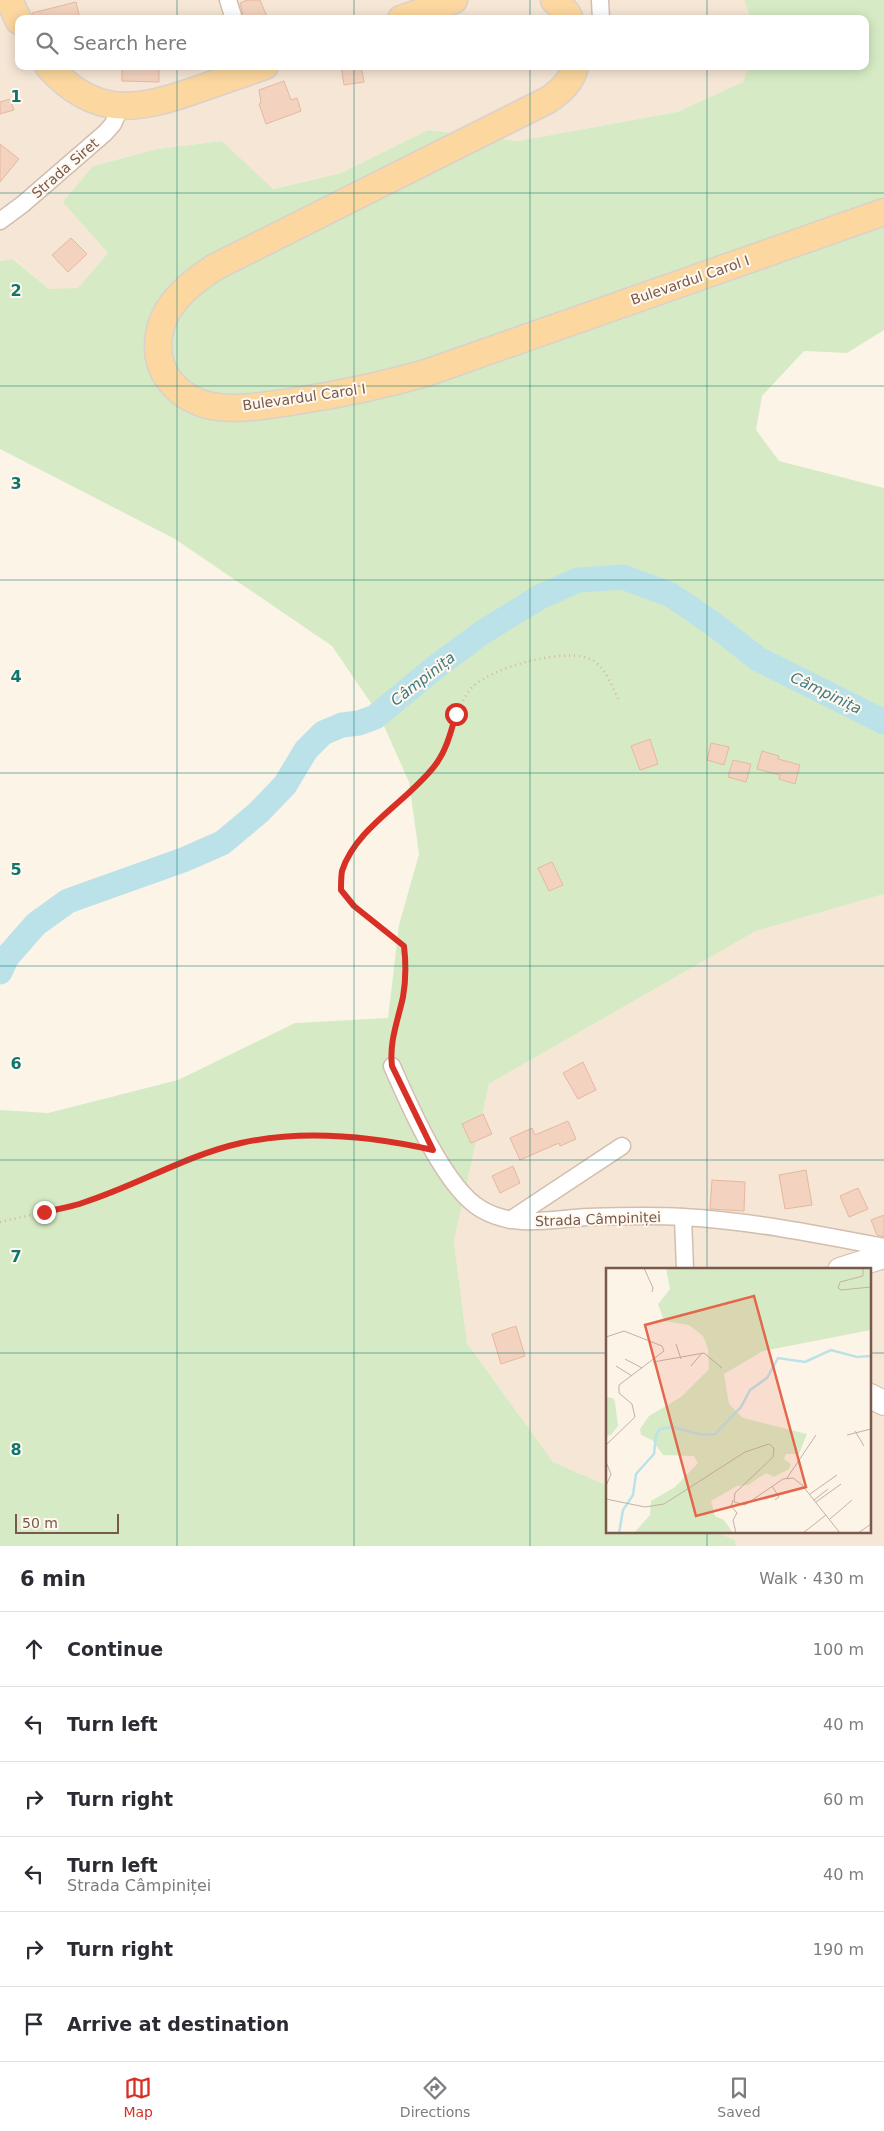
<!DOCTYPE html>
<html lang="en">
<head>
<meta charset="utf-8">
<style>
  :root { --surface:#fff; --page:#f2f2f3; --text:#2b2b33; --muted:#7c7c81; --line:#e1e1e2; --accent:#d93025 }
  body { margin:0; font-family:"DejaVu Sans",sans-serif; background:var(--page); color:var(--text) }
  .scale { position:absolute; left:15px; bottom:12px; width:104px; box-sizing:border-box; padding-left:5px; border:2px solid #78594b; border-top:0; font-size:14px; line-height:18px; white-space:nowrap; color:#78594b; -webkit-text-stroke:4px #fff8ef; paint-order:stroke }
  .stop { position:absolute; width:15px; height:15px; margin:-11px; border:4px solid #d93025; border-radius:50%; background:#fff }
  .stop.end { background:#d93025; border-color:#fff; box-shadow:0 1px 5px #0008 }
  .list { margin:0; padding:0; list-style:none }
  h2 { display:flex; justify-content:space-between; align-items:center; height:65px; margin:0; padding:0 20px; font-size:21px }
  h2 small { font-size:16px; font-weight:400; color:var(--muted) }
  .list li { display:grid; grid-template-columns:32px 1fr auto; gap:15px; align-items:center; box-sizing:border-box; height:75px; padding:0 20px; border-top:1px solid var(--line) }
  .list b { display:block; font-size:19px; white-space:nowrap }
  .list p { margin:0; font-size:16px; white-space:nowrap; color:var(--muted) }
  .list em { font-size:16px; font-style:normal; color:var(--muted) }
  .icon { flex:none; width:28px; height:28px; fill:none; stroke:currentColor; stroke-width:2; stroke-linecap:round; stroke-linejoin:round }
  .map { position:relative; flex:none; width:884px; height:1546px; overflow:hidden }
  .search { position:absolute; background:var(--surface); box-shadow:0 2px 12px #0003; left:15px; right:15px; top:15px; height:55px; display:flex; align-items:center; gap:12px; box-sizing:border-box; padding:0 18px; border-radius:10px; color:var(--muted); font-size:19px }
  .sheet { height:515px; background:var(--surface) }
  nav { display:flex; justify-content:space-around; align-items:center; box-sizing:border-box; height:70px; border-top:1px solid var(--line); background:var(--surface); font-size:14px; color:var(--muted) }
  nav a { display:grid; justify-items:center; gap:2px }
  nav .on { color:var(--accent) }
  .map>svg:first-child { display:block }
  .residential { fill:#f5e6d6 }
  .green { fill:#d6ebc5 }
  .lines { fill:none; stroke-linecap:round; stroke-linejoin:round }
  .river { stroke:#bbe2e8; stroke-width:25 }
  .building { fill:#f3d2bf; stroke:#e6b89f }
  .street-casing { stroke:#d2beaf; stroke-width:19 }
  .secondary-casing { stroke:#d5bdad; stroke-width:26 }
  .primary-casing { stroke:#d9d1cd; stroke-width:29 }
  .path { stroke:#d9b5a1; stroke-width:2.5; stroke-dasharray:1 4; stroke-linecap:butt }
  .street { stroke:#fff; stroke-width:16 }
  .secondary { stroke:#fff; stroke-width:24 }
  .primary { stroke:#fcd79f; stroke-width:26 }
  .route { stroke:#d93025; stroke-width:6 }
  .grid { fill:none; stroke:#0f766e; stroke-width:1; stroke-opacity:0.55 }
  .labels { text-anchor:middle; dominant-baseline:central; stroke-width:4; stroke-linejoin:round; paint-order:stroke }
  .street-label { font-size:14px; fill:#78594b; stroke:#fff8ef }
  .water-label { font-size:15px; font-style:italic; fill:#407b84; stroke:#fff8ef }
  .inset-river { fill:none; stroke:#bbe2e8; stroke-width:2.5 }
  .inset-road { fill:none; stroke:#c4b1a4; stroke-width:1 }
  .view { fill:#e3684b; fill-opacity:0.15; stroke:#e3684b; stroke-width:2.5 }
  .inset-edge { fill:none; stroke:#78594b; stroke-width:2.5 }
  .grid-label { font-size:16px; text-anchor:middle; font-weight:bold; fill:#0f766e; stroke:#fff8ef; stroke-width:4; stroke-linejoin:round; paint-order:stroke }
</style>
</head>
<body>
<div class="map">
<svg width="884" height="1546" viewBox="0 0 884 1546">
  <rect width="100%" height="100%" fill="#fdf4e8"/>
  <g class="residential">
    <polygon points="0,0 744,0 751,19 19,19 19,66 749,66 743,82 677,112 518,141 428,130 341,173 272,189 222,141 157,149 93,166 108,253 78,289 49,289 14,259 0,261"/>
    <polygon points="884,894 884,1546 736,1546 735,1540 716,1532 870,1532 870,1270 608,1270 608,1486 553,1462 467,1343 454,1241 489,1084 756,931"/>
  </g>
  <polygon class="green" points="744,0 884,0 884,330 847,353 804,351 762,396 756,430 779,461 884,488 884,894 756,931 489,1084 454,1241 467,1343 553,1462 608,1486 608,1532 716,1532 735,1540 736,1546 0,1546 0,1110 48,1113 178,1080 295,1023 388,1018 399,925 419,854 409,782 379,715 332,646 175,539 0,449 0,261 13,259 49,289 78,288 108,253 63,202 93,166 157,149 222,141 273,189 341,173 428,130 518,141 677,112 743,82 749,66 865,66 865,19 751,19"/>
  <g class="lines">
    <polyline class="river" points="0,972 7,957 36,924 68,901 183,860 222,843 258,813 285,785 306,750 323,733 342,725 359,723 375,717 437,666 483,632 540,597 578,580 623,577 671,595 712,623 758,659 884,722"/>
  </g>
  <g class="building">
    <polygon points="247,0 260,0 268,19 244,19 240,3"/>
    <polygon points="76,2 80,19 33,19 32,13"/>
    <polygon points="122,66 159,66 159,82 122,81"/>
    <polygon points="341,66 361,66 364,82 344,85"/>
    <polygon points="284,81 291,100 297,98 301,111 266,124 259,104 261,103 259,90"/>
    <polygon points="10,99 14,110 0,114 0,102"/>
    <polygon points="0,144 19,159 0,182"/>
    <polygon points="71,238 87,254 68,272 52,255"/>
    <polygon points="650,739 658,764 640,770 631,746"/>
    <polygon points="711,743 729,747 724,765 707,760"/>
    <polygon points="762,751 779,756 778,759 800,765 795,784 779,779 780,775 757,769"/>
    <polygon points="733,760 751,764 746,782 728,777"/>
    <polygon points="552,862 563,885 549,891 538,868"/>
    <polygon points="583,1062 596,1090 578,1099 563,1073"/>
    <polygon points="483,1114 492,1134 471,1143 462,1124"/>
    <polygon points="568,1121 576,1139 560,1146 559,1143 520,1160 510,1138 532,1128 535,1135"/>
    <polygon points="513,1166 520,1183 500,1193 492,1176"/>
    <polygon points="806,1170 812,1205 785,1209 779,1175"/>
    <polygon points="712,1180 745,1182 744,1211 710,1209"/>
    <polygon points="858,1188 868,1209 849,1217 840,1196"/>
    <polygon points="884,1215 884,1237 877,1235 871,1220"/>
    <polygon points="516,1326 525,1356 501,1364 492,1334"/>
  </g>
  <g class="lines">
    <g class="street-casing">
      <g id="street">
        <polyline points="228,0 234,19"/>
        <polyline points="600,0 601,19"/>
        <polyline points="0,221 23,204 105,133 113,124 121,106"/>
        <path d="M392,1066C409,1105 445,1188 481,1209C515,1229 551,1219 588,1217C620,1216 651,1215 683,1217C751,1221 817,1234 884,1247"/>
        <polyline points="683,1217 685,1270"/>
        <polyline points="510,1220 622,1146"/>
      </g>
    </g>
    <g class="secondary-casing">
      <g id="secondary">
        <polyline points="840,1270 884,1256"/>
        <polyline points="870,1396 884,1403"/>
      </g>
    </g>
    <g class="primary-casing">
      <g id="primary">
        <polyline points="9,0 19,21"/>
        <polyline points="554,0 567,13 570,19"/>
        <polyline points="401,19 454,0"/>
        <path d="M48,66C95,118 136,111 196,90C219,82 242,74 265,66"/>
        <path d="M575,66C572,82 560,92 548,100L215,267C187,285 158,309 158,346C158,377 181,399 211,406C239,411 269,405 297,401C341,394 384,385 426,373L884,212"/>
      </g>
    </g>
    <g class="path">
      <path d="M391,1053C396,1016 408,983 404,946L353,906L341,890C341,884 341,877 342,871C356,827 410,800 437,764C452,742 453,713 469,691C485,668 567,646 592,660C606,667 612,687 619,701"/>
      <polyline points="0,1222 85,1203 169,1167 240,1143 296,1135 338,1136 414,1146"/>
    </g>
    <use href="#street" class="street"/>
    <use href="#secondary" class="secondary"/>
    <use href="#primary" class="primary"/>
  </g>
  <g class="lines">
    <path class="route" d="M44,1212C58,1209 72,1207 85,1202C138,1185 187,1155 241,1143C304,1129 371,1136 433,1150L392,1066C389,1042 398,1020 403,997C406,980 406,963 404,946L354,906L341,890C341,884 341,877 342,871C356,827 410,800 436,764C447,749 451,731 456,714"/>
  </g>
  <path class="grid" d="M177,0V19M354,0V19M530,0V19M707,0V19M177,66V1546M354,66V1546M530,66V1546M707,66V1270M0,193H884M0,386H884M0,580H884M0,773H884M0,966H884M0,1160H884M0,1353H608M870,1353H884M707,1532V1546"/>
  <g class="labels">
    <g class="street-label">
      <text transform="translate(65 168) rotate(-41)">Strada Siret</text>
      <text transform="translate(690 280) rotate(-19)">Bulevardul Carol I</text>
      <text transform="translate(304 397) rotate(-8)">Bulevardul Carol I</text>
      <text transform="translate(598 1219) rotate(-2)">Strada Câmpiniței</text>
    </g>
    <g class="water-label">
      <text transform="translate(423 679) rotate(-38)">Câmpinița</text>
      <text transform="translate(826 693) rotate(26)">Câmpinița</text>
    </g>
  </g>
  <g transform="translate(606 1268)">
    <rect width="265" height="265" fill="#fdf4e8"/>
    <path d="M60,0H265V62L157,83L118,106L123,136L137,150L201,166L193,186H180L178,191L185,196L183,201L168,209L160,205L142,217L131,218L105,233L109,248L118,252L127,265H28L44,247L45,233L69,219L92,195L88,188L57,187L46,172L35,167L34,161L43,148L75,129L103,101L102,81L97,68L83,57L58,53L52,36L64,21ZM0,129L7,130L9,134L12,158L5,167L0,168Z" fill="#d6ebc5"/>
    <path class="inset-river" d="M13,265L17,242L27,227L30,206L48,186L50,167L54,161L66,159L97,167L109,166L135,139L144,122L161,110L172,90L199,94L225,82L251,89L265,88"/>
    <path class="inset-road" d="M38,0L47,20L46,24M257,0V8L234,14L232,20L235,22L265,19M0,69L18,63L56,78L58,83L13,117V125L26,136L29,149L0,177M70,76L75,91M19,91L36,100M47,94L98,85L116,100M10,98L26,108M85,98L96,85M249,163L258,178M241,167L265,161M0,194L5,206L0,218M181,210L210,167M166,218L173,229L169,232M204,226L231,207M0,231L39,239L58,236L139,184L163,176L168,180L167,189L129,225L128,234L139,237L177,211L187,210L196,217L234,265M127,232L125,238L131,245L127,252L130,265M208,232L222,221M210,234L235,216M224,251L246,232M197,265L220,247M252,265L265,256"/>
    <path class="view" d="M148,28L200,219L90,248L39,57Z"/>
    <rect width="265" height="265" class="inset-edge"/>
  </g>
  <g class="grid-label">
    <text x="16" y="102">1</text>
    <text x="16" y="296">2</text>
    <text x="16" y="489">3</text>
    <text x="16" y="682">4</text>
    <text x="16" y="875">5</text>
    <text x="16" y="1069">6</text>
    <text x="16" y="1262">7</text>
    <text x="16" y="1455">8</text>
  </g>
</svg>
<div class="scale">50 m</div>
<div class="stop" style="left:456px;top:714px"></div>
<div class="stop end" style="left:44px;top:1212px"></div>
<div class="search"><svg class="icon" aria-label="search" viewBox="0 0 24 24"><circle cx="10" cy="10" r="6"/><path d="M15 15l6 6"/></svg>Search here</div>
</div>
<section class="sheet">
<h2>6 min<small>Walk · 430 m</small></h2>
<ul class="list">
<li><svg class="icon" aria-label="ahead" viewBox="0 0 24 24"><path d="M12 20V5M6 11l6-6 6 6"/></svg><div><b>Continue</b></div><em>100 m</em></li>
<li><svg class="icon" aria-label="left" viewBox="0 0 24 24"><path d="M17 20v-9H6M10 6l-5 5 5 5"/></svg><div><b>Turn left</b></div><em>40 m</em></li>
<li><svg class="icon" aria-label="right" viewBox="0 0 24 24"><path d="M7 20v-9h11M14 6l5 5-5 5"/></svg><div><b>Turn right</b></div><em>60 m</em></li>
<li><svg class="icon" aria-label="left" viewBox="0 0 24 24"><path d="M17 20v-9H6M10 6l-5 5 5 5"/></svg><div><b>Turn left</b><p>Strada Câmpiniței</p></div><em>40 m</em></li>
<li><svg class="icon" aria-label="right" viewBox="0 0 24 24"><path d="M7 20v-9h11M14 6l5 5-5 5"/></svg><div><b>Turn right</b></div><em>190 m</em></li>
<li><svg class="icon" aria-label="arrive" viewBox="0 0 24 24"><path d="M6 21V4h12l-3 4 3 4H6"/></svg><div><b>Arrive at destination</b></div></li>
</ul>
</section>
<nav>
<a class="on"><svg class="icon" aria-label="map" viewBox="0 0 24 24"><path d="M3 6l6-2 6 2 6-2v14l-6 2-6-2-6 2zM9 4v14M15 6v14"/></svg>Map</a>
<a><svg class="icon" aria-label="directions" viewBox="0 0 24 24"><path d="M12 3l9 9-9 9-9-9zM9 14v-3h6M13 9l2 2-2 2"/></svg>Directions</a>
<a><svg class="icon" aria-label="saved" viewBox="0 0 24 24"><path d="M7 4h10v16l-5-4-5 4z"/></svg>Saved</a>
</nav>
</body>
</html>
